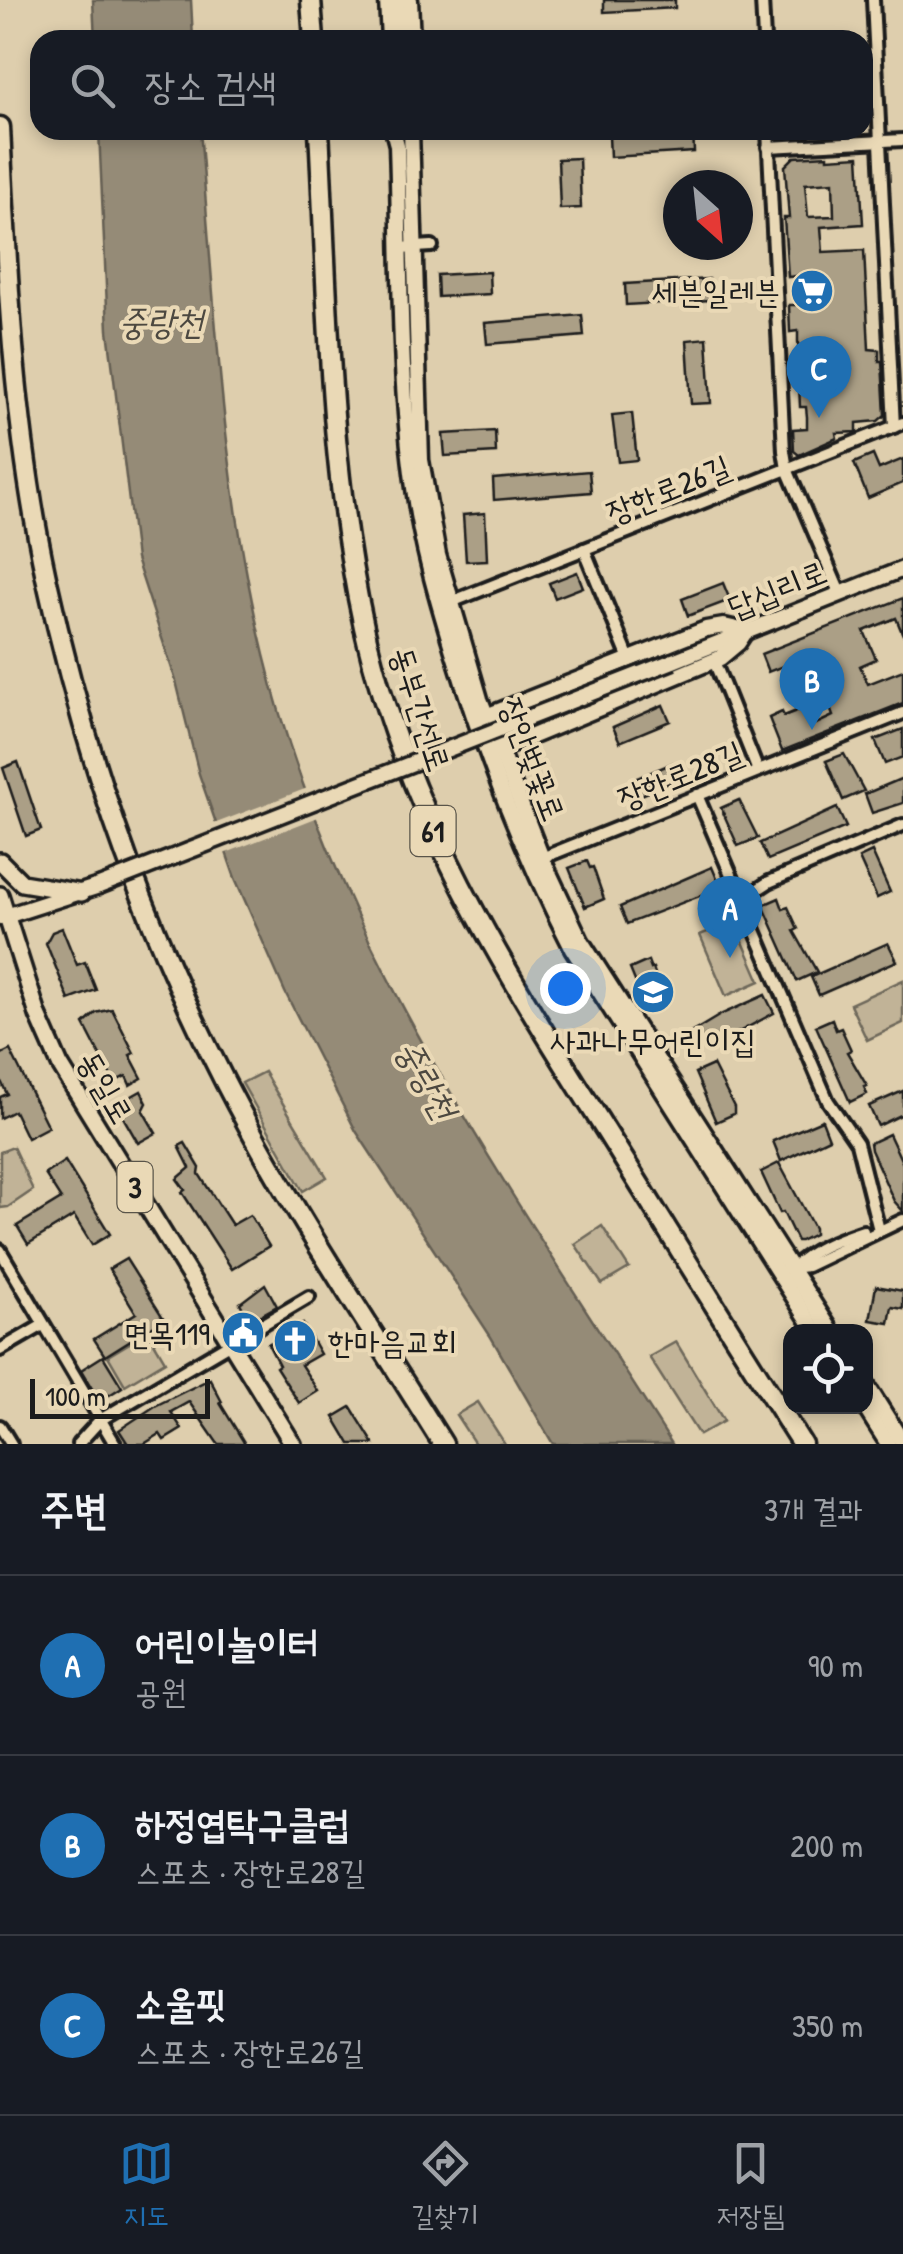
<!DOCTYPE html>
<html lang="ko">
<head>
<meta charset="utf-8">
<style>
  :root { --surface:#171b24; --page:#242831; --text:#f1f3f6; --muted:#9ea1a6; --line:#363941; --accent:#1f6fb2 }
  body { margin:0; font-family:"Patrick Hand","Poor Story",sans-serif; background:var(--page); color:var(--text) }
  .controls { position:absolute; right:30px; bottom:30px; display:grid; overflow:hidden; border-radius:20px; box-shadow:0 5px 15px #0003 }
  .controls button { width:90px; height:90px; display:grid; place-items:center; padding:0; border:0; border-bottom:2px solid var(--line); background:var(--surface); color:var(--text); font:50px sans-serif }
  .compass { position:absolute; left:663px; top:170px; width:90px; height:90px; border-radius:50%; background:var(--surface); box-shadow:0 5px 15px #0003; rotate:153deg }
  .scale { position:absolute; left:30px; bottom:25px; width:180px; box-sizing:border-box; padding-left:10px; border:5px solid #1c1c1c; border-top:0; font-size:28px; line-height:35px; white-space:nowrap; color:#1c1c1c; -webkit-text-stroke:8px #ead9b6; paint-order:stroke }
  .you { position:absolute; left:565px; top:988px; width:35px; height:35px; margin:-25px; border:8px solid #fff; border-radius:50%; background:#1a73e8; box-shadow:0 0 0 15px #1a73e833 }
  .badge { display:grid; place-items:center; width:65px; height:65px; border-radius:50%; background:var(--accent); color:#fff; font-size:32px; font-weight:700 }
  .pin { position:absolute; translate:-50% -82px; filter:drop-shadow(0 2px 5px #0008) }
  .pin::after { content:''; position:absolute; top:52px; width:35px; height:30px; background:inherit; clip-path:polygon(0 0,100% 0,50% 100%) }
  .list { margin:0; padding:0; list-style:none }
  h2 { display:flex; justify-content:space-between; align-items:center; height:130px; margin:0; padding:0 40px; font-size:42px }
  h2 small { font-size:32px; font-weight:400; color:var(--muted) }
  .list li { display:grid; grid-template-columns:65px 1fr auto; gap:30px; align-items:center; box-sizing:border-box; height:180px; padding:0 40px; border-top:2px solid var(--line) }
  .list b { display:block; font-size:38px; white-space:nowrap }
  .list p { margin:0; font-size:32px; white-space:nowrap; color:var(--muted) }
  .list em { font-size:32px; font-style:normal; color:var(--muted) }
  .icon { flex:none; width:55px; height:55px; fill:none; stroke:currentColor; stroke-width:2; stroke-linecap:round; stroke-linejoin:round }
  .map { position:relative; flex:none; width:903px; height:1444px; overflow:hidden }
  .search { position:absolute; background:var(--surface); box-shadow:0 5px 15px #0003; left:30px; right:30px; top:30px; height:110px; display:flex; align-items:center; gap:25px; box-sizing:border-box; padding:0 35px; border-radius:30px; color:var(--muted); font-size:38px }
  .sheet { height:670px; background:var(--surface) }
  nav { display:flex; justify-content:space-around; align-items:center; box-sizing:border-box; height:140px; border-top:2px solid var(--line); background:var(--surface); font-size:28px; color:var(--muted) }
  nav a { display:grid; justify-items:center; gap:5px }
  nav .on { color:var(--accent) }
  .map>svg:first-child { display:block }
  .green { fill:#c1b397; stroke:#6e685a; stroke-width:2.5 }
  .water { fill:#958b77; stroke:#655f53; stroke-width:2.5 }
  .pier { fill:#decead }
  .building { fill:#ab9f86; stroke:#1c1c1c; stroke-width:2.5; fill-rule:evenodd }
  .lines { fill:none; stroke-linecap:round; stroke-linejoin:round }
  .street-casing { stroke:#1c1c1c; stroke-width:18 }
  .secondary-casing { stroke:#1c1c1c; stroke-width:21 }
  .primary-casing { stroke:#1c1c1c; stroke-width:22 }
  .highway-casing { stroke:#1c1c1c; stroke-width:25 }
  .street { stroke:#ead9b6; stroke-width:10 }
  .secondary { stroke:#ead9b6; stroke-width:14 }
  .primary { stroke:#ead9b6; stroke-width:15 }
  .highway { stroke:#ead9b6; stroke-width:18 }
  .secondary-bridge-casing { stroke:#1c1c1c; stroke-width:21; stroke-linecap:butt }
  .secondary-bridge { stroke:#ead9b6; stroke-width:14 }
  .labels { text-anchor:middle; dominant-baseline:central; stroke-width:8; stroke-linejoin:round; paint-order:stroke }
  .shield { fill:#ead9b6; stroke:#5a554a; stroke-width:2.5 }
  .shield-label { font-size:30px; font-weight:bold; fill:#1c1c1c }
  .poi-label { font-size:32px; fill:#1c1c1c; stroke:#ead9b6; text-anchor:end }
  .street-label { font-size:32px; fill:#1c1c1c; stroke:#ead9b6 }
  .water-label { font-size:35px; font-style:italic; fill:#4c4840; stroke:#ead9b6 }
</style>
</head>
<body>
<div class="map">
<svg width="903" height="1444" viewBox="0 0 903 1444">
  <rect width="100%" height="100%" fill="#decead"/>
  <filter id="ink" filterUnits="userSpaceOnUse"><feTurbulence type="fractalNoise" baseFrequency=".01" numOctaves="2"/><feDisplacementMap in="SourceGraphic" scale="20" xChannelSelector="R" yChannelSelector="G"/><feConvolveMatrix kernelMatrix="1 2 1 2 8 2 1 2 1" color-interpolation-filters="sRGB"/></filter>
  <g filter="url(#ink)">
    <g class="green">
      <polygon points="734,921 760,981 726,996 700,935"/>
      <polygon points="903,980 903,1023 867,1040 850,1004"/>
      <polygon points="264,1072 327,1177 303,1191 242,1083"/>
      <polygon points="13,1147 33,1190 8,1207 0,1208 0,1152"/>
      <polygon points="602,1226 629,1268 602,1284 575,1244"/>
      <polygon points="148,1332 165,1361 125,1385 108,1356"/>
      <polygon points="676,1342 724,1421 699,1435 649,1357"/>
      <polygon points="478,1402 505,1444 475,1444 456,1415"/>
    </g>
    <g class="water">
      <polygon points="93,0 191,0 193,40 95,40"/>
      <path d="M99,130H200C215,306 222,483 264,655C334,946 514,1195 672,1444H553L491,1337L356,1131L285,992L235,878L199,774L176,681L136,559L108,330Z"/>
    </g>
    <polygon class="pier" points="310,787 321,816 221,855 211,825"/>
    <g class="building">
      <polygon points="604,0 675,0 675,8 604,12"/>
      <polygon points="693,131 694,152 610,157 609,136"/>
      <path d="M828,155V158L859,156L863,224L821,227L823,252L864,250L869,349L879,350V361H882L885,415L878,421L857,423V432L836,433L837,438L799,455L794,451L793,429L807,428V417L806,407H800L799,384L793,385L792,359H799L798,341V331L790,332L789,305H798L797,276L788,277L784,218H789L785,166L794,157ZM833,182L834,216L808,217L805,184Z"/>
      <polygon points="579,158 581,208 560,209 558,159"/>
      <polygon points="489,272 490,294 438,297 437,275"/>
      <polygon points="709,279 710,300 626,305 625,284"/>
      <polygon points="582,315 584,336 487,344 485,323"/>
      <polygon points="707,338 711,403 691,404 687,340"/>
      <polygon points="632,413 637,460 618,462 612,415"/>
      <polygon points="495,431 496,453 445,456 443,434"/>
      <polygon points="873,455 879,469 903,459 903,483 868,498 854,463"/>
      <polygon points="589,471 591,492 494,500 493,479"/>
      <polygon points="485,513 487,560 466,561 463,515"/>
      <polygon points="577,572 583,587 555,598 549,583"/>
      <polygon points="723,583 730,600 688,616 682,599"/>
      <polygon points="903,598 903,635 896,618 864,631 876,659 860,666 868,684 903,670 903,703 782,751 769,718 782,712 784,716 809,706 816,724 833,716 818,675 813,677 801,659 768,672 761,654"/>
      <polygon points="663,705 670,721 620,742 613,727"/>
      <polygon points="903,729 903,757 885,764 875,740"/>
      <polygon points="844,754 864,791 843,800 826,761"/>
      <polygon points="18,762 41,830 26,836 3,768"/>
      <polygon points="673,763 680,779 629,800 623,784"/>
      <polygon points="903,778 903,803 872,813 865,794"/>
      <polygon points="739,800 758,838 738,846 721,808"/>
      <polygon points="837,808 846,827 768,860 760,843"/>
      <polygon points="872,852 890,892 877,898 859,858"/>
      <polygon points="587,861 590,868 593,867 604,899 585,907 569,868"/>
      <polygon points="712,867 720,886 713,891 627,924 620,907"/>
      <polygon points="779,898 783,909 788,907 798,929 794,931 817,972 797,981 763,905"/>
      <polygon points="62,928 77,965 85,962 96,990 69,1000 46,943 52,932"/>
      <polygon points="888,943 897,961 819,995 811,977"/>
      <polygon points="648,961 651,969 653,968 664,1000 646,1008 630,969"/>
      <polygon points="765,995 774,1013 707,1049 705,1046 698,1050 689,1034 722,1014"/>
      <polygon points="112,1009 134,1053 130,1055 142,1078 130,1085 126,1076 114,1082 84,1024 96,1013"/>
      <polygon points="832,1019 836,1030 841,1028 851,1050 847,1052 867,1086 864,1087 867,1094 850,1102 816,1026"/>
      <polygon points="10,1050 48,1127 27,1138 14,1111 0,1118 0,1097 7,1094 0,1079 0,1055"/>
      <polygon points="713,1065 734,1107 734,1114 716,1122 695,1073"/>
      <polygon points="141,1091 147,1103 143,1111 156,1133 138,1143 116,1105"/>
      <polygon points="903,1091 903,1114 878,1126 869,1106"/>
      <polygon points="822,1120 829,1138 781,1161 773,1141"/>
      <polygon points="889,1134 903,1164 903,1211 894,1201 871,1150 870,1143"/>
      <polygon points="185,1143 200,1168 199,1174 232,1225 250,1215 269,1246 232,1269 182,1192 185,1190 177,1179 190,1168 179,1146"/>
      <polygon points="65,1161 110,1234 92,1245 74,1216 28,1244 17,1226 61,1199 45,1174"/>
      <polygon points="779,1163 814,1228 814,1234 800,1241 797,1241 783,1212 780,1213 761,1172"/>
      <polygon points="126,1259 164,1319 105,1356 94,1339 136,1313 109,1269"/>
      <polygon points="265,1284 277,1306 250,1321 240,1303"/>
      <polygon points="876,1286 903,1291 903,1309 892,1307 889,1323 870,1320"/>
      <polygon points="303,1324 320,1354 301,1365 318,1391 299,1403 276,1367 279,1365 268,1344"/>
      <polygon points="103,1356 122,1387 103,1399 98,1399 81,1370"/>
      <polygon points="210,1379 222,1402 220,1403 245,1444 218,1444 189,1402 171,1412 182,1429 164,1440 160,1434 144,1444 128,1444 119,1430 155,1406"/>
      <polygon points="351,1407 374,1444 350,1444 334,1417"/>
    </g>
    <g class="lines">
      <g class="street-casing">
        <g id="street">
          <polyline points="762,0 764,40"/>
          <polyline points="873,0 894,427"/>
          <polyline points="768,130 784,451 787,469 840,593"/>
          <polyline points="768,147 903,140"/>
          <polyline points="400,248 432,246"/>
          <polyline points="584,549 629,659"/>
          <polyline points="451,602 903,423"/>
          <polyline points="714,661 758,771"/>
          <polyline points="697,795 828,1101 857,1143 879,1230"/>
          <polyline points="537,860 903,713"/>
          <polyline points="743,899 769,882 903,825"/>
          <polyline points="0,1250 115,1444"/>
          <polyline points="792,1268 807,1266 903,1220"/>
          <path d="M791,1269C812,1249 836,1240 863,1231"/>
          <polyline points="0,1350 43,1325"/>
          <polyline points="0,1426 11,1444"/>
          <polyline points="78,1444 100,1420 309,1297"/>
        </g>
      </g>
      <g class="secondary-casing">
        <g id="secondary">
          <polyline points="387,0 389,40"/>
          <polyline points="399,0 402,40"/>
          <polyline points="410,0 412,40"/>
          <path d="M393,130L397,145C401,260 398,375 414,488C421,544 437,598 453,651C484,753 523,853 572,948L816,1332"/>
          <polyline points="411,130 421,460 438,555 480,699 542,858 581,941 832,1332"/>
          <polyline points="673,661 903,569"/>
          <polyline points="486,716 706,629 724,626 746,631 738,643 720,658 499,750"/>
          <polyline points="0,918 99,886"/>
          <polyline points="866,1384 903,1443"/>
          <polyline points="864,1406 888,1444"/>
        </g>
      </g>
      <g class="primary-casing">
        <g id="primary">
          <polyline points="0,861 22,883 82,893"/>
          <polyline points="0,895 38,1015 60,1065 293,1444"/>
        </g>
      </g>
      <g class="highway-casing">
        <g id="highway">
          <polyline points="311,0 314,40"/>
          <path d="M0,127C7,277 14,430 46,577C84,752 143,923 225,1082C289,1207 369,1325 443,1444"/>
          <path d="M319,130C328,296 328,464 364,627C405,811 502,966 601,1123C668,1230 734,1338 802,1444"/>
        </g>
      </g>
      <use href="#street" class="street"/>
      <use href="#secondary" class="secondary"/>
      <use href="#primary" class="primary"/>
      <use href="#highway" class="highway"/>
      <g class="secondary-bridge-casing">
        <polyline id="secondary-bridge" points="99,886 673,661"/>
      </g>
      <use href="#secondary-bridge" class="secondary-bridge"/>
    </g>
  </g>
  <defs>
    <g id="supermarket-disc" transform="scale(2.25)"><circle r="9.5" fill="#1f6fb2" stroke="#ead9b6"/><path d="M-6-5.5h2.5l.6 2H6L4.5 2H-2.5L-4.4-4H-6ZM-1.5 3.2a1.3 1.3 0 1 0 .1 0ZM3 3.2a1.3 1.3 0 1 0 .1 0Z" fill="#fff"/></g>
    <g id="school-disc" transform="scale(2.25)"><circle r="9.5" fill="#1f6fb2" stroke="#ead9b6"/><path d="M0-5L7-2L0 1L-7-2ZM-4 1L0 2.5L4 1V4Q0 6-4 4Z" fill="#fff"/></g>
    <g id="civic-disc" transform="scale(2.25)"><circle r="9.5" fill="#1f6fb2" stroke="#ead9b6"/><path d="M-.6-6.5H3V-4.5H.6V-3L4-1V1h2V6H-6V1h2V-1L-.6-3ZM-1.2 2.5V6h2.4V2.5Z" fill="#fff"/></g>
    <g id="church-disc" transform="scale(2.25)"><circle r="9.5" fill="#1f6fb2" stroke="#ead9b6"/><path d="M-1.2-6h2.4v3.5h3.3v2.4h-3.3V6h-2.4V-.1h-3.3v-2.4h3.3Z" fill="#fff"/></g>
  </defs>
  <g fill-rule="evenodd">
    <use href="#supermarket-disc" x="812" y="291"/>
    <use href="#school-disc" x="653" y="992"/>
    <use href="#civic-disc" x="243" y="1333"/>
    <use href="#church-disc" x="295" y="1341"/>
  </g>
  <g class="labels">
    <g class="shield">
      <rect x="410.5" y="806" width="45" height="50" rx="8"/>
      <rect x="117.5" y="1162" width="35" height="50" rx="8"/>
    </g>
    <g class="shield-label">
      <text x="433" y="831">61</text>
      <text x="135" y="1187">3</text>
    </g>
    <g class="poi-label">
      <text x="780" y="291">세븐일레븐</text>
      <text x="653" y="1040" text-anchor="middle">사과나무어린이집</text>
      <text x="210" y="1333">면목119</text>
      <text x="328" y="1341" text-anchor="start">한마음교회</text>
    </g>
    <g class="street-label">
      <text transform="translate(668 489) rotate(-22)">장한로26길</text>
      <text transform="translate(777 589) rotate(-22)">답십리로</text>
      <text transform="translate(421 709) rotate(72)">동부간선로</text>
      <text transform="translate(533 759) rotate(69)">장안벚꽃로</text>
      <text transform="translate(680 775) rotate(-22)">장한로28길</text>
      <text transform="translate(106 1087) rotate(60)">동일로</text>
    </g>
    <g class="water-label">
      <text x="161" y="321">중랑천</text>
      <text transform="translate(427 1079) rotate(60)">중랑천</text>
    </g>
  </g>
</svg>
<div class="controls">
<button><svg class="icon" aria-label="locate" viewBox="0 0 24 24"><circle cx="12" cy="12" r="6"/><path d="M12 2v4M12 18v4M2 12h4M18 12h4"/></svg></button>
</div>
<svg class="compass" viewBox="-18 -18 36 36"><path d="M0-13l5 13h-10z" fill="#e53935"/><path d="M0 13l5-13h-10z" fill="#9ea1a6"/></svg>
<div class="scale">100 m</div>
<div class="you"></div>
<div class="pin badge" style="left:730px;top:958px">A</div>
<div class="pin badge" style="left:812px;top:730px">B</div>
<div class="pin badge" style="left:819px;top:418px">C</div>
<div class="search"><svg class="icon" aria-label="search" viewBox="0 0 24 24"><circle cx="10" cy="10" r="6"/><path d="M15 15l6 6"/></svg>장소 검색</div>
</div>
<section class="sheet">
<h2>주변<small>3개 결과</small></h2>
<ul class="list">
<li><span class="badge">A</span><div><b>어린이놀이터</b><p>공원</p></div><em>90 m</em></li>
<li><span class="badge">B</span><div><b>하정엽탁구클럽</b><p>스포츠 · 장한로28길</p></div><em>200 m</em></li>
<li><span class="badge">C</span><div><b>소울핏</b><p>스포츠 · 장한로26길</p></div><em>350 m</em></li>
</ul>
</section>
<nav>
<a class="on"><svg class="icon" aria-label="map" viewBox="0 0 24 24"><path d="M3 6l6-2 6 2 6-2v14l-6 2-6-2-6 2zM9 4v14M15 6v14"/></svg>지도</a>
<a><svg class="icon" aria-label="directions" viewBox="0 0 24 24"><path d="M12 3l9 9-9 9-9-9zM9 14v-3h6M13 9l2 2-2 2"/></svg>길찾기</a>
<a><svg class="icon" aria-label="saved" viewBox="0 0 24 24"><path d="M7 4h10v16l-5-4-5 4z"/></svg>저장됨</a>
</nav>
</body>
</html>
